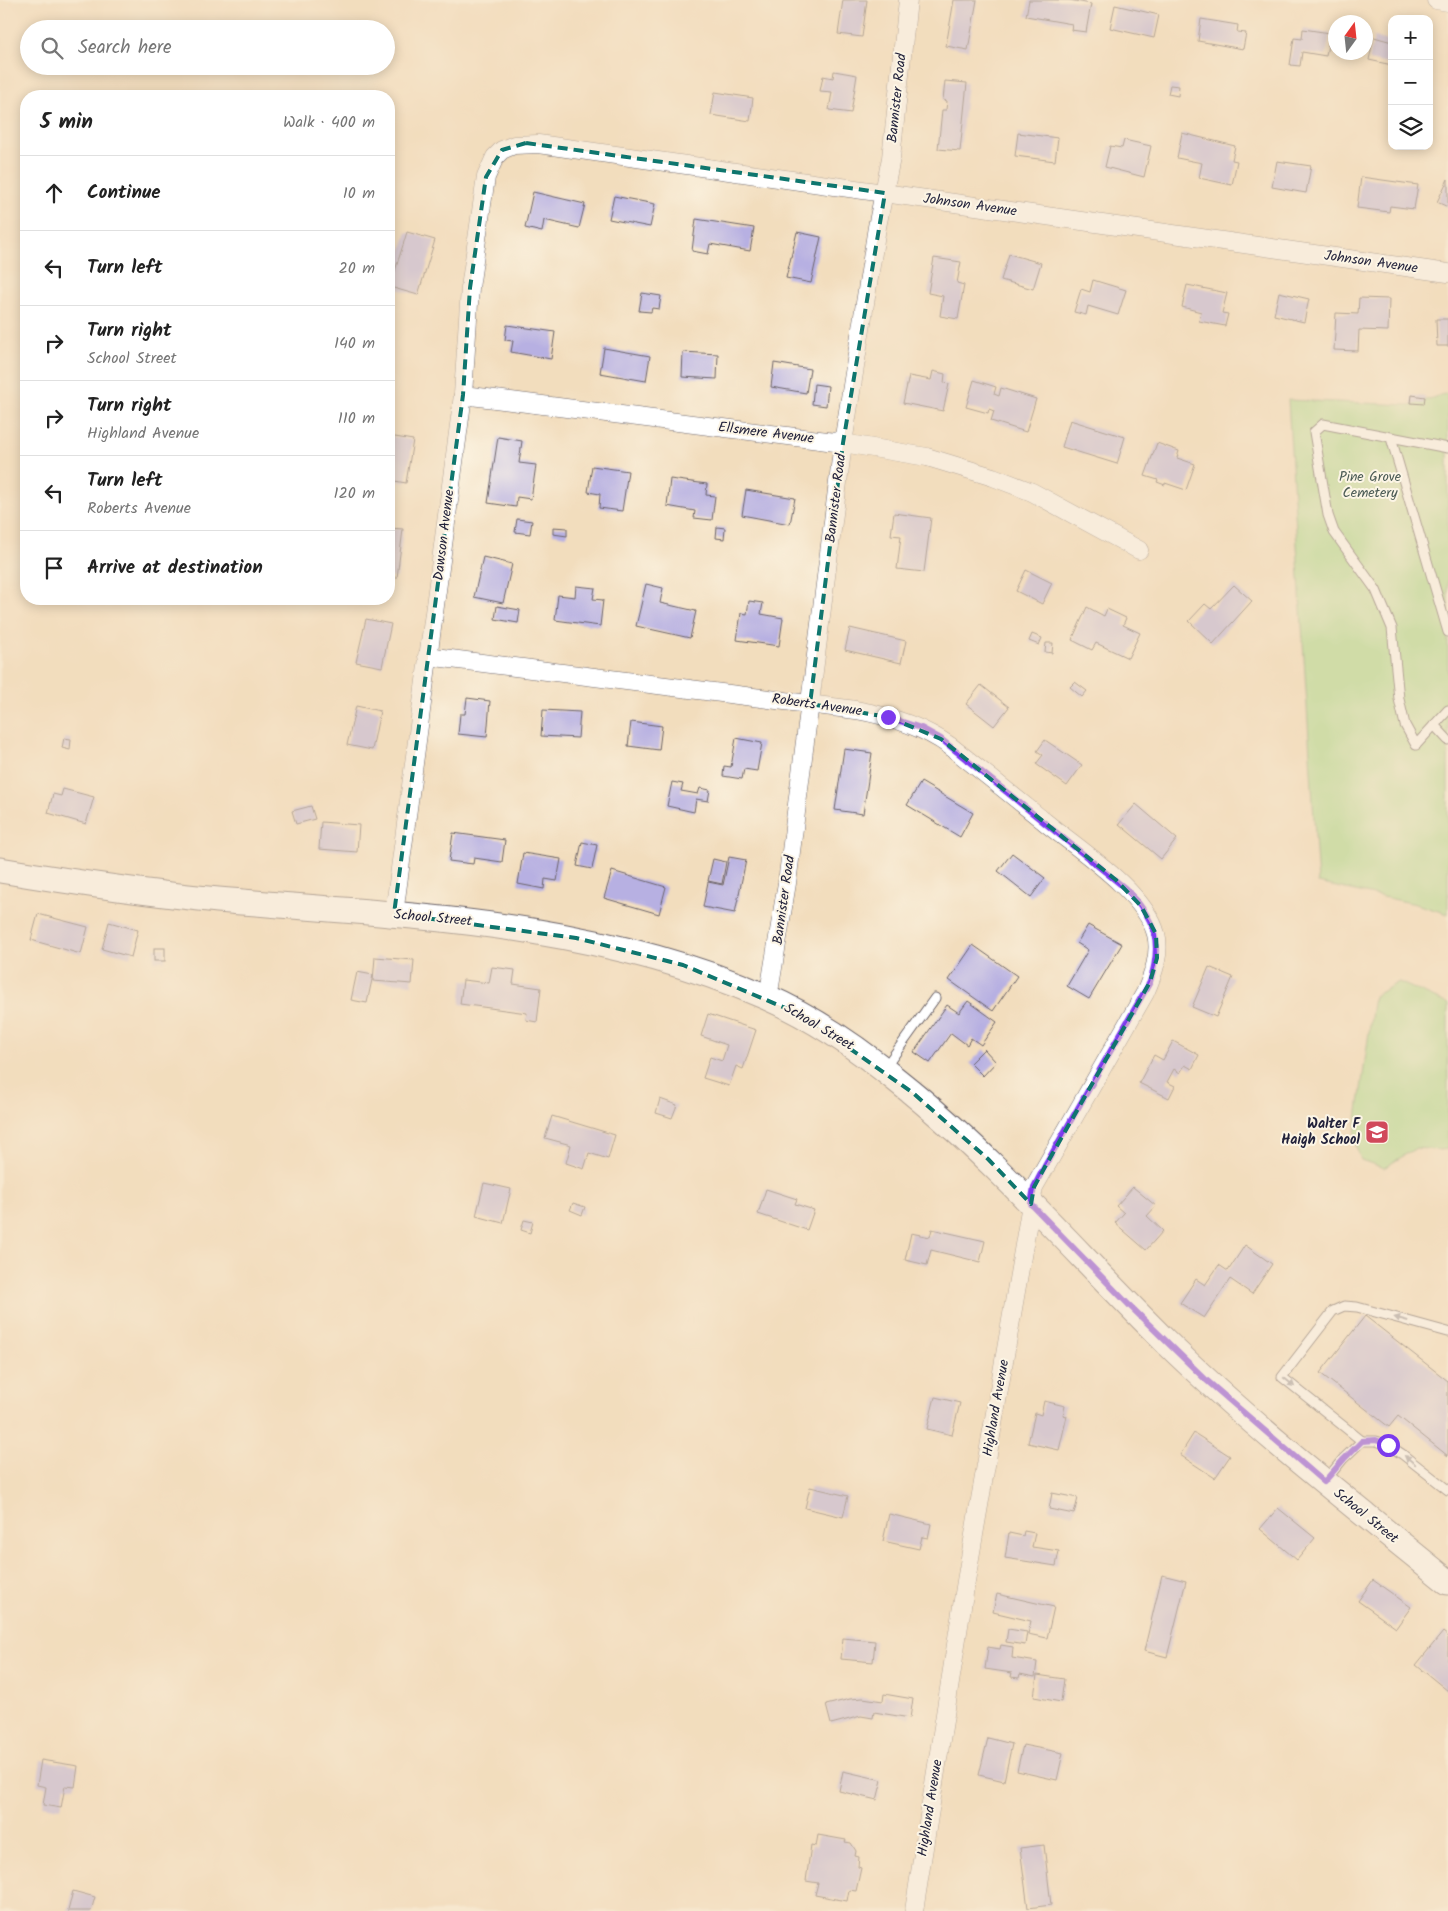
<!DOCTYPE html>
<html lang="en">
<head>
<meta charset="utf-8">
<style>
  :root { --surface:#fff; --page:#f6f6f6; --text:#222; --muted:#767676; --line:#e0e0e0 }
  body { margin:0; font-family:Kalam,sans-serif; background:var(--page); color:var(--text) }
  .controls { position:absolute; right:15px; top:15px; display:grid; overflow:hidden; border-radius:10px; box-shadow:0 2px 12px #0003 }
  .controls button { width:45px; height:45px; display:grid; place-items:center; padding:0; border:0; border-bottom:1px solid var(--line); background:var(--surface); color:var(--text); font:25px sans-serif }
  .compass { position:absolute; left:1328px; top:15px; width:45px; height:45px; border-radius:50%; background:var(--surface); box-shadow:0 2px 12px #0003; rotate:15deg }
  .stop { position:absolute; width:15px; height:15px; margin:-11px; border:4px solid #7c3aed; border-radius:50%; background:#fff }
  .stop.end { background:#7c3aed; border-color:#fff; box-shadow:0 1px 5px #0008 }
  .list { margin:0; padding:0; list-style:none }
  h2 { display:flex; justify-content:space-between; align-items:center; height:65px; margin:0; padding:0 20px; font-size:21px }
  h2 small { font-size:16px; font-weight:400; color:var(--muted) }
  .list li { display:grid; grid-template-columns:32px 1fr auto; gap:15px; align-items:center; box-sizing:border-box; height:75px; padding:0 20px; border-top:1px solid var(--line) }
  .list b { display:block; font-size:19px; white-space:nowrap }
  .list p { margin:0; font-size:16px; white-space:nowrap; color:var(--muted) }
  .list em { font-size:16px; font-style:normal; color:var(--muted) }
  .icon { flex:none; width:28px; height:28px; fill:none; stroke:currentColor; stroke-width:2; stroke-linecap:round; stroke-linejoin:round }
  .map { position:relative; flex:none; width:1448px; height:1911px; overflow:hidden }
  .search { position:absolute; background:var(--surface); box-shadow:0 2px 12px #0003; left:20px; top:20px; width:375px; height:55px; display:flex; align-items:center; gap:12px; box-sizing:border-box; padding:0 18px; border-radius:28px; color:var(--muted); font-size:19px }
  .panel { position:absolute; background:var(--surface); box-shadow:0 2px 12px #0003; left:20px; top:90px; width:375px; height:515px; border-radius:20px }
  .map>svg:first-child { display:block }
  .green { fill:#a6dc8d; stroke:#647f64 }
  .building { fill:#b7b0e2 }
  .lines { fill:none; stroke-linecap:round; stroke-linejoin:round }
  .lane-casing { stroke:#6b6368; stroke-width:11 }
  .street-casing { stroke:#6b6368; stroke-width:19 }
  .secondary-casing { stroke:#6b6368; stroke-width:27 }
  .lane { stroke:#fff; stroke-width:9 }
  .street { stroke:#fff; stroke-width:18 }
  .secondary { stroke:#fff; stroke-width:25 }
  .oneway { fill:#9c9ca7 }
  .route { stroke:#7c3aed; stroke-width:6 }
  .marked { fill:none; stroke:#0f766e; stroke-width:4; stroke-dasharray:10 6; stroke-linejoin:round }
  .labels { text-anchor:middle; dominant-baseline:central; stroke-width:4; stroke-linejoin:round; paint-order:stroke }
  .street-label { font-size:14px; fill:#22223b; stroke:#fcf5e5 }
  .park-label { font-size:14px; fill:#4a5a54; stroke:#fcf5e5 }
  .poi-label { font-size:14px; font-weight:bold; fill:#22223b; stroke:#fcf5e5; text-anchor:end }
</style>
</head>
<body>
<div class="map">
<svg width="1448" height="1911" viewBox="0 0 1448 1911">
  <rect width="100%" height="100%" fill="#fcf5e5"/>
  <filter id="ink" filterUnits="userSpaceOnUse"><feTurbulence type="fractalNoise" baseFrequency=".02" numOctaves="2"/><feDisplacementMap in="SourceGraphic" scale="10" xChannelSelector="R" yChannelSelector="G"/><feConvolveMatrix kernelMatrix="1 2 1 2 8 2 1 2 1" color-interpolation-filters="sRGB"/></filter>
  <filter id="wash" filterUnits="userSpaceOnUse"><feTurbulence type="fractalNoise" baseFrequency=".0096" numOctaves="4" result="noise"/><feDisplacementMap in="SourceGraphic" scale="20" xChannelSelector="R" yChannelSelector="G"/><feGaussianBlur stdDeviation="1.12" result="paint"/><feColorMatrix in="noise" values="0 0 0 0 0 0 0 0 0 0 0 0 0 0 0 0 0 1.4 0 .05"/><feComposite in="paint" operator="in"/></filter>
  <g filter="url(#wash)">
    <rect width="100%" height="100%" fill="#f2ddbd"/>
    <g class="green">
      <polygon points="1448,393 1448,914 1416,904 1318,883 1288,400 1410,405"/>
      <polygon points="1399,982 1448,1004 1448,1149 1439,1150 1416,1148 1384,1168 1361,1160 1354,1140 1374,996"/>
    </g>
    <g id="blocks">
      <g class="building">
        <polygon points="843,0 867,0 862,37 838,34"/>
        <polygon points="954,0 977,0 968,50 946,46"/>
        <polygon points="1029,0 1069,0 1091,4 1086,32 1071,30 1072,24 1026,16"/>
        <polygon points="1115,5 1159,15 1154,38 1110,28"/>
        <polygon points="1201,19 1238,25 1237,32 1246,33 1243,49 1198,41"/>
        <polygon points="1303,29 1330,33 1326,56 1302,52 1300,66 1290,65 1294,38 1302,39"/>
        <polygon points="1374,37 1392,42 1392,65 1369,60"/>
        <polygon points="834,71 857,75 851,113 829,110 832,92 820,91 823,76 833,78"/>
        <polygon points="945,81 967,83 960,151 938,149 942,110 946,110 947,101 943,100"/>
        <polygon points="1170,85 1179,86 1178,96 1168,94"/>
        <polygon points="715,92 753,98 750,121 711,115"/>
        <polygon points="1018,133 1058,138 1055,161 1015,156"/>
        <polygon points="1182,133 1235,146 1232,160 1237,161 1232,185 1199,178 1202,163 1177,158"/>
        <polygon points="1124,140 1151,146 1144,177 1105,167 1110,146 1122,148"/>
        <polygon points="1277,161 1311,166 1306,193 1272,187"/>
        <polygon points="1361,177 1418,185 1414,209 1390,206 1389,212 1357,208"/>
        <polygon points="1448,179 1448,207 1437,202"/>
        <polygon points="533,192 585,204 579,228 544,220 542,232 525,228"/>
        <polygon points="614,196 655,204 650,227 609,219"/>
        <polygon points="696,219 754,228 750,251 710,244 708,254 692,251"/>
        <polygon points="407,232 435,240 418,295 390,287"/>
        <polygon points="797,232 821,237 811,283 786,278"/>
        <polygon points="389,248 394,250 389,265"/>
        <polygon points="1009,254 1041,263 1033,289 1001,280"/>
        <polygon points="934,258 961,262 957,283 964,285 958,319 940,316 943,296 928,293"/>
        <polygon points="1093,280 1126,290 1118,315 1088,306 1086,315 1074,312 1081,289 1090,292"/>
        <polygon points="1187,285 1227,293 1222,313 1228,314 1225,326 1199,321 1201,312 1182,307"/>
        <polygon points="1279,292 1309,299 1304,322 1274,315"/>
        <polygon points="642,293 661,296 659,309 652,308 651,312 639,311"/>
        <polygon points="1359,298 1389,299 1388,331 1359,330 1358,351 1334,350 1336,313 1358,314"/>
        <polygon points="1436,319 1448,319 1448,346 1437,346"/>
        <polygon points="507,325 555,332 551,359 511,352 513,341 505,340"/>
        <polygon points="604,348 650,356 646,381 600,373"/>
        <polygon points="683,352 718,354 717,379 682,377"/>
        <polygon points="774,363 810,369 806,393 771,387"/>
        <polygon points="933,371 945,374 944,383 949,384 943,411 903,403 909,376 931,380"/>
        <polygon points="974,380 996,387 994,394 999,396 1001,388 1036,399 1026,432 991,421 994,411 989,409 988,413 966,407"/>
        <polygon points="814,384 828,386 826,406 812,404"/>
        <polygon points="1412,395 1425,397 1424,404 1411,403"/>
        <polygon points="1070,420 1125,437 1117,464 1062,447"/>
        <polygon points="389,436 413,440 406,483 389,480"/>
        <polygon points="498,437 522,441 519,463 536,465 531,499 517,497 516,507 488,503"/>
        <polygon points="1157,443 1179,451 1177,458 1195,464 1186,490 1165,483 1165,485 1157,482 1158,480 1145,476"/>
        <polygon points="592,466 628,471 622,511 599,508 600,494 588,492"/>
        <polygon points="670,479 707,484 706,495 715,496 712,520 694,518 695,511 667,506"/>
        <polygon points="746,490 795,498 790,524 742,515"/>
        <polygon points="894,513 931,518 924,572 897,569 901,536 891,535"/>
        <polygon points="517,519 532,521 530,534 515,532"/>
        <polygon points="553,527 567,528 567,536 553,534"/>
        <polygon points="717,527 725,528 724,539 716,538"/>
        <polygon points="389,528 403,529 397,578 389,577"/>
        <polygon points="483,557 512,564 503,603 474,597"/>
        <polygon points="1026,570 1052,583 1042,604 1016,591"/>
        <polygon points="646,584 663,588 660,603 696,611 690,638 636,626"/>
        <polygon points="1234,585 1252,601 1213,644 1189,621 1205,604 1211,609"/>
        <polygon points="576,586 595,588 593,599 603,600 600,626 555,620 558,595 575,597"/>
        <polygon points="749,601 763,603 761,614 783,618 779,646 737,640 741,613 747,614"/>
        <polygon points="497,606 520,610 518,623 495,619"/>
        <polygon points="1087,607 1104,616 1107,609 1126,618 1123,625 1140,633 1128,658 1096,643 1092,650 1072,640"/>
        <polygon points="366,619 391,624 382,667 356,662"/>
        <polygon points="850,628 906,641 901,663 845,650"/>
        <polygon points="1032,634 1042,638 1039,645 1029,641"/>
        <polygon points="1046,643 1053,643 1052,653 1045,652"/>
        <polygon points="1075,682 1087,691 1082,697 1070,687"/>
        <polygon points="981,685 1009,707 994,726 966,704"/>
        <polygon points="467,698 490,701 487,737 458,734 460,714 465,714"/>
        <polygon points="356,706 380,711 372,750 347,745"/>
        <polygon points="543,710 580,712 578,738 541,736"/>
        <polygon points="631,722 662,726 659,750 628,746"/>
        <polygon points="64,738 71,739 70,750 62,748"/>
        <polygon points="736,738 762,743 757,771 744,769 742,779 723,776 724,766 731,767"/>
        <polygon points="1045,740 1082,765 1067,786 1036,764 1043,755 1037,751"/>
        <polygon points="844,749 872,753 863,814 835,810"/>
        <polygon points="672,782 683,784 681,791 698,794 700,788 710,790 708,801 696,799 694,812 667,806"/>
        <polygon points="921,782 973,813 960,837 907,805"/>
        <polygon points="63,789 94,797 86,824 48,813 53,794 61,796"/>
        <polygon points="1136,804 1177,839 1161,859 1119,824"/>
        <polygon points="311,806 315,819 296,824 292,811"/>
        <polygon points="321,822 359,825 357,852 319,849"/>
        <polygon points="453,833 505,840 502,862 474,858 473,864 449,861"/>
        <polygon points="582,842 597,845 592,869 577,866"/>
        <polygon points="523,853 561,859 557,881 545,879 544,889 518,884"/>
        <polygon points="1012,853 1045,878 1031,897 998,871"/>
        <polygon points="729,857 746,860 735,913 703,907 708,882 723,885"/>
        <polygon points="713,859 726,862 722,884 708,881"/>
        <polygon points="612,871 666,887 659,914 604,898"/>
        <polygon points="38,914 88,927 81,954 31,940"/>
        <polygon points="109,922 138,930 131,957 102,949"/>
        <polygon points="1088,925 1122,944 1089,999 1067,986 1088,950 1077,943"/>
        <polygon points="973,945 1017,976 993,1011 949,980"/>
        <rect x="154" y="948" width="11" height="13"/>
        <polygon points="375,957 414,960 412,984 373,981"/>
        <polygon points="492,967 515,970 513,984 541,988 537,1022 526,1020 527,1013 460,1004 463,980 489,983"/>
        <polygon points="1209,967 1233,977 1216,1017 1192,1007"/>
        <polygon points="357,972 373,975 367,1003 351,1000"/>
        <polygon points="968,1001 997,1022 981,1045 971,1038 967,1045 951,1033 930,1063 914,1052 947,1005 959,1013"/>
        <polygon points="708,1014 756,1030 743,1069 736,1066 729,1086 703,1078 710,1057 722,1061 727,1045 701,1036"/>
        <polygon points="1173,1041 1199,1055 1192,1069 1185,1065 1180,1073 1174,1069 1167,1082 1175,1086 1169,1098 1139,1083 1154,1055 1163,1060"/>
        <polygon points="984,1049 996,1062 983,1076 970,1063"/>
        <polygon points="660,1099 677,1105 672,1118 656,1113"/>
        <polygon points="552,1116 615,1135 608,1159 589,1153 584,1169 566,1163 571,1145 545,1138"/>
        <polygon points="484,1183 511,1189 503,1223 476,1216"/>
        <polygon points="1133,1187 1156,1206 1147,1216 1163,1231 1146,1250 1115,1223 1124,1213 1116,1206"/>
        <polygon points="766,1189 797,1199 795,1204 814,1210 807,1230 758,1214"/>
        <polygon points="573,1203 585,1207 582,1215 570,1210"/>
        <polygon points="524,1220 533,1222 530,1233 521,1230"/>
        <polygon points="932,1229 985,1241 980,1262 931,1250 927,1265 905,1260 911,1233 930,1237"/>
        <polygon points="1245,1245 1272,1264 1252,1294 1230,1279 1204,1318 1180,1303 1196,1279 1205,1285 1219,1265 1228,1271"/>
        <polygon points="1365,1316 1448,1381 1448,1456 1398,1416 1389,1427 1320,1373"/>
        <polygon points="935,1397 960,1403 952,1435 927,1429"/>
        <polygon points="1044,1401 1065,1406 1063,1415 1067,1416 1059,1450 1028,1443 1035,1413 1041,1415"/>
        <polygon points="1194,1433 1230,1456 1215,1478 1180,1455"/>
        <polygon points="810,1487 848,1496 843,1517 805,1508"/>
        <polygon points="1052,1493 1078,1498 1074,1514 1049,1509"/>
        <polygon points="1278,1508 1315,1538 1297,1560 1260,1529"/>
        <polygon points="889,1514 931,1524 928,1538 922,1537 919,1549 883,1541"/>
        <polygon points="1024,1531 1035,1533 1032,1547 1059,1551 1056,1566 1005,1558 1009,1533 1023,1536"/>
        <polygon points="1162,1575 1186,1581 1167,1657 1144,1651"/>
        <polygon points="1373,1580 1411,1607 1396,1628 1358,1601"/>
        <polygon points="997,1594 1054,1607 1047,1638 1028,1634 1031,1621 993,1612"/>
        <polygon points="1008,1629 1027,1632 1025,1645 1006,1642"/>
        <polygon points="1443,1632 1448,1636 1448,1691 1416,1665"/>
        <polygon points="843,1638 875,1641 873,1662 841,1659"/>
        <polygon points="1001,1645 1013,1647 1012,1658 1037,1662 1035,1677 1020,1674 1019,1678 1011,1677 1012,1673 985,1669 988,1647 1000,1649"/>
        <polygon points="1037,1675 1064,1679 1061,1702 1034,1697"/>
        <polygon points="884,1694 913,1699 910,1718 874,1712 873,1718 861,1716 831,1724 826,1705 850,1699 863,1698 883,1701"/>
        <polygon points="988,1738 1012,1744 1004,1781 979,1775"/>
        <polygon points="1023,1745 1063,1753 1057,1780 1017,1771"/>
        <polygon points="41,1760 78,1766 75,1787 65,1786 61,1808 43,1805 46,1787 37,1785"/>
        <polygon points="843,1771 882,1780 877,1800 839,1791"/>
        <polygon points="818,1835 846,1840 845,1842 851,1843 856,1851 855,1856 859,1857 858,1867 861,1868 856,1891 849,1890 847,1901 815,1895 818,1883 806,1881 811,1845 816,1846"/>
        <polygon points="1044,1845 1051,1905 1028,1908 1020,1848"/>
        <polygon points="73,1891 95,1897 91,1911 68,1911"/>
      </g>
    </g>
  </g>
  <g filter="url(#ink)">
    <use href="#blocks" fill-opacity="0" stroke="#6b6368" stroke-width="1"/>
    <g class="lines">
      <g class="lane-casing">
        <g id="lane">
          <polyline points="1391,438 1448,632"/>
          <polyline points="1448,448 1323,424 1314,432 1328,515 1334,532 1376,590 1392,628 1399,699 1405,725 1416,745 1448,710"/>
          <polyline points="1434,725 1448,740"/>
          <polyline points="884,1069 935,998"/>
          <polyline points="1362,1441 1282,1377 1333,1311 1344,1306 1357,1307 1448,1332"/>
          <polyline points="1325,1481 1343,1459 1362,1441 1376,1441 1388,1445 1402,1454 1448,1490"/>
        </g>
      </g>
      <g class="street-casing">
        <g id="street">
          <polyline points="1436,0 1448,2"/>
          <polyline points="463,395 843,443 927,457 993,477 1032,492 1139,550"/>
          <path d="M427,656L856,710C890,716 922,726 950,746C982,771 1014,797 1045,822C1078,849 1145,892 1156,934C1161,954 1153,975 1145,993L1034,1187L966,1581L914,1911"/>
          <polyline points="394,914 463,395 470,288 486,177 495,157 502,150 514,145 538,144 1448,273"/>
          <polyline points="768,998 787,883 843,443 877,227 891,158 908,0"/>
        </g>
      </g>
      <g class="secondary-casing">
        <path id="secondary" d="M0,870C72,882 145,893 218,900C405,916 588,920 764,996C813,1017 858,1048 899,1082C996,1159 1077,1254 1165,1341C1254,1428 1352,1504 1448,1582"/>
      </g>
      <use href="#lane" class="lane"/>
      <use href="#street" class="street"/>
      <use href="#secondary" class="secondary"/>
    </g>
    <defs><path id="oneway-solid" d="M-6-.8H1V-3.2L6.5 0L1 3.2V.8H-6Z" transform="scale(1.25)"/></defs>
    <g class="oneway">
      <use href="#oneway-solid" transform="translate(1401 1319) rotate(-165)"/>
      <use href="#oneway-solid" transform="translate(1289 1382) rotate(40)"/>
      <use href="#oneway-solid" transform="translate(1410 1460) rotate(-141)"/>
    </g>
  </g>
  <g class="lines" filter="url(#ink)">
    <path class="route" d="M888,717L921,728L941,739L1125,888C1155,918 1163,941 1150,982L1046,1164L1034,1187L1031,1204L1129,1305L1205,1379L1324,1482L1344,1459L1362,1441L1376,1440L1388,1445"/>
  </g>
  <path d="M0 0H1448V1911H0ZM526,143L885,193L843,443L810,704L888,717L941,739L1116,880L1141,906L1156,934L1157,958L1150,982L1046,1165L1034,1187L1031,1204L988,1159L913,1093L802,1015L683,965L576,938L394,914L463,395L470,288L486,177L502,150Z" fill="#f2ddbd" fill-opacity=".55" fill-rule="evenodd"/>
  <path class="marked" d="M526,143L885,193L843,443L810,704L888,717L941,739L1116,880L1141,906L1156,934L1157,958L1150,982L1046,1165L1034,1187L1031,1204L988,1159L913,1093L802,1015L683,965L576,938L394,914L463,395L470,288L486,177L502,150Z"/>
  <defs>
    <g id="school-square" transform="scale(1.25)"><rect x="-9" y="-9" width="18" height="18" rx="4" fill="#d1495b" stroke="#fcf5e5"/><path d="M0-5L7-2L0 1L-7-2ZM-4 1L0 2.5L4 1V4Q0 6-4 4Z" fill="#fff"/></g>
  </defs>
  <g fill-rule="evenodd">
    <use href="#school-square" x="1377" y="1132"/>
  </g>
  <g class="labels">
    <g class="street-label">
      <text transform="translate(897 98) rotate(-84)">Bannister Road</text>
      <text transform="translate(970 205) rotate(8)">Johnson Avenue</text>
      <text transform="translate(1371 262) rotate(8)">Johnson Avenue</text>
      <text transform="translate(766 433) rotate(7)">Ellsmere Avenue</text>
      <text transform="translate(836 498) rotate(-83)">Bannister Road</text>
      <text transform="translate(444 535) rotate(-83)">Dawson Avenue</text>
      <text transform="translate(817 705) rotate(8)">Roberts Avenue</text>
      <text transform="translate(784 900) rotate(-82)">Bannister Road</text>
      <text transform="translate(433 918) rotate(5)">School Street</text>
      <text transform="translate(819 1027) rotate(31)">School Street</text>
      <text transform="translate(996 1408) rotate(-80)">Highland Avenue</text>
      <text transform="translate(1366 1516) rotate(39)">School Street</text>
      <text transform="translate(930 1808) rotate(-81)">Highland Avenue</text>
    </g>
    <g class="park-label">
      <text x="1370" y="477">Pine Grove<tspan x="1370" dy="16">Cemetery</tspan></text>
    </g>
    <g class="poi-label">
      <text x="1360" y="1124">Walter F<tspan x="1360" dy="16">Haigh School</tspan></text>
    </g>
  </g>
</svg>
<div class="controls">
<button>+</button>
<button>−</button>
<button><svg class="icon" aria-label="layers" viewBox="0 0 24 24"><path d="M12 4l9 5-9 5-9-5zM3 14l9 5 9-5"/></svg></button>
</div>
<svg class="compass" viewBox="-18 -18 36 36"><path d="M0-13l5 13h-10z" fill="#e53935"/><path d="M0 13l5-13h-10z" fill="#767676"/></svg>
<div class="stop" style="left:1388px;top:1445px"></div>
<div class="stop end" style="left:888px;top:717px"></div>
<div class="search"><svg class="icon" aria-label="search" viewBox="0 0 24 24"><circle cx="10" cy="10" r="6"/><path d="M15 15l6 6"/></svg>Search here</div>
<section class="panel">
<h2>5 min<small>Walk · 400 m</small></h2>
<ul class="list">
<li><svg class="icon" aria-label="ahead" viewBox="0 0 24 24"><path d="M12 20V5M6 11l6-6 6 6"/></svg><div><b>Continue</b></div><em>10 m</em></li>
<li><svg class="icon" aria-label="left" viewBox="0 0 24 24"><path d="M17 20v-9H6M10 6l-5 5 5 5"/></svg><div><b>Turn left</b></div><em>20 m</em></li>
<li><svg class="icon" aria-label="right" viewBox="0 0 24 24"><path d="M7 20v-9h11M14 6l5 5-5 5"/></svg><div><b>Turn right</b><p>School Street</p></div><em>140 m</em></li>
<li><svg class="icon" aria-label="right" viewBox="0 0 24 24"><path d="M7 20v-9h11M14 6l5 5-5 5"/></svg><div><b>Turn right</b><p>Highland Avenue</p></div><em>110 m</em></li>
<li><svg class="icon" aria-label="left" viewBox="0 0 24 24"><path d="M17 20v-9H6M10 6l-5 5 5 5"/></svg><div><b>Turn left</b><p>Roberts Avenue</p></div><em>120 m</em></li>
<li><svg class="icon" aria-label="arrive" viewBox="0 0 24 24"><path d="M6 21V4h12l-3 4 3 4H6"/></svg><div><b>Arrive at destination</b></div></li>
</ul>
</section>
</div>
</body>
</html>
